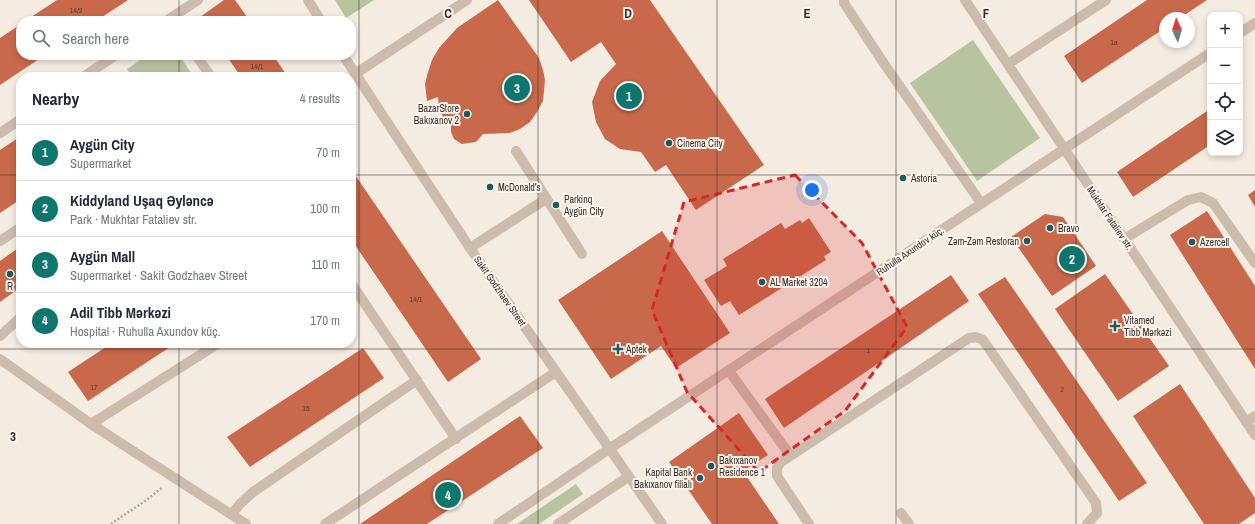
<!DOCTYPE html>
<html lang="en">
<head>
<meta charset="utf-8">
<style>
  :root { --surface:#fff; --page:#f2f2f3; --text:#1f2937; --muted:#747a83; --line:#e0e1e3; --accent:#0f766e }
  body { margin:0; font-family:"Archivo Narrow",sans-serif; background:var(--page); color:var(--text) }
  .controls { position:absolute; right:12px; top:12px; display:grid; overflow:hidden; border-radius:8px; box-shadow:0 2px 6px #0003 }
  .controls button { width:36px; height:36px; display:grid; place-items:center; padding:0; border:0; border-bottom:1px solid var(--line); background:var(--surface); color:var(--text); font:20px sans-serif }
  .compass { position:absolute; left:1159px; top:12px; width:36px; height:36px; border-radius:50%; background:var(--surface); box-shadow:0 2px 6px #0003; rotate:356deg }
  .you { position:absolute; left:812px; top:190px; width:14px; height:14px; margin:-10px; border:3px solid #fff; border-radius:50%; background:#1a73e8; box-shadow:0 0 0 6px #1a73e833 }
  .badge { display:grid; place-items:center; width:26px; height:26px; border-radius:50%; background:var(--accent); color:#fff; font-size:13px; font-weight:700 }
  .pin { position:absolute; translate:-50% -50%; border:2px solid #fff; box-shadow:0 1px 4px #0006 }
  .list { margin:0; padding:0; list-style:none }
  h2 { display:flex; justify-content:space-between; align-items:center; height:52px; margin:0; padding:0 16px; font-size:17px }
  h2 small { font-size:13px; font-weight:400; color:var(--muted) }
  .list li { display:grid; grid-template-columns:26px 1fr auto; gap:12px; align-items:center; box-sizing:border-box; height:56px; padding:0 16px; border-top:1px solid var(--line) }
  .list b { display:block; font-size:15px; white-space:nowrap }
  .list p { margin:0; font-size:13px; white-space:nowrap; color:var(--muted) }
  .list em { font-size:13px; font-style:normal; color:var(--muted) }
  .icon { flex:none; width:22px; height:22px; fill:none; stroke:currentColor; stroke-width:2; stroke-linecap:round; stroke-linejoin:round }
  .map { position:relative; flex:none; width:1255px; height:524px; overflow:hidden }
  .search { position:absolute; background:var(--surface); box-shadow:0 2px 6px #0003; left:16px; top:16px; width:340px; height:44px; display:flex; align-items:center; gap:10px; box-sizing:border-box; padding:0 14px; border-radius:16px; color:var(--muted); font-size:15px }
  .panel { position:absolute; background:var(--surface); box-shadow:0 2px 6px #0003; left:16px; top:72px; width:340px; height:276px; border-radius:16px }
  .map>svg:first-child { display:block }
  .green { fill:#b8c4a0 }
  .building { fill:#c8694b }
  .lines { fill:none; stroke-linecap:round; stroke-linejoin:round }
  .path { stroke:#b9a596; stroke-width:2.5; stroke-dasharray:2 2; stroke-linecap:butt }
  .service { stroke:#cdbbac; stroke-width:10 }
  .minor { stroke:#cdbbac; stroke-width:10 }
  .tertiary { stroke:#cdbbac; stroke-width:10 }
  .marked { fill:#d62828; fill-opacity:0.2; stroke:#d62828; stroke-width:3; stroke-dasharray:8 5; stroke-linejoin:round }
  .grid { fill:none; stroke:#3b302b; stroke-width:1; stroke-opacity:0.55 }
  .poi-dot { fill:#1f5a5e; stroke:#fbf5ee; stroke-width:1.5 }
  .labels { text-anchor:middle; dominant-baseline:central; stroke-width:4; stroke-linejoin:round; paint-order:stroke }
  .number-label { font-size:8px; fill:#5e3e33 }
  .poi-label { font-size:10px; fill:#3b302b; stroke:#fbf5ee; text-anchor:start }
  .street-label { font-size:10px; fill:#3b302b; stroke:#fbf5ee }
  .grid-label { font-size:13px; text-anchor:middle; font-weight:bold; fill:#3b302b; stroke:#fbf5ee; stroke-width:4; stroke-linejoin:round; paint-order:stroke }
</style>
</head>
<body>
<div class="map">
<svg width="1255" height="524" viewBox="0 0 1255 524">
  <rect width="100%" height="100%" fill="#f4ebe1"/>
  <g class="green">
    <polygon points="335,0 374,0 346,18"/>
    <polygon points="973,40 1040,138 977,181 910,83"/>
    <polygon points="148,55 179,55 194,77 132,77 127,69"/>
    <polygon points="576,484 583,494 539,524 517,524"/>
  </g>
  <g class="building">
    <polygon points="57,0 128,0 96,21 25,21"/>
    <polygon points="224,0 235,0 250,21 202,21 200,17"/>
    <polygon points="498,0 539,58 543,70 545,80 543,101 537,112 530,122 520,129 510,133 483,134 476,142 462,144 454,139 451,132 451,125 443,117 439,108 438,97 427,101 425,84 428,72 432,60 439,48 457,28"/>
    <polygon points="529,0 650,0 764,165 696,210 666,165 655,172 641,152 620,149 605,139 596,122 592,102 600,81 616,64 601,42 571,62"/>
    <polygon points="1147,0 1207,0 1180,18 1165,18 1165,28 1082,83 1064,56"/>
    <polygon points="21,24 21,55 45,55 0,85 0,38"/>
    <polygon points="226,55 273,55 288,77 241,77"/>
    <polygon points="1210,109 1210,145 1133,197 1117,172"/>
    <polygon points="21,136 21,199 0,213 0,150"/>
    <polygon points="351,169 481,359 448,382 351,239"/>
    <polygon points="1255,190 1255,207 1248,195"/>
    <polygon points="1207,211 1255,286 1255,369 1170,235"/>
    <polygon points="1045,214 1063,217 1096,266 1052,296 1011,237"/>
    <polygon points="809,218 831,252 824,256 826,260 739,315 730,301 721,306 704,280 727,266 723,259 781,223 785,229 800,220 802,223"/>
    <polygon points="662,231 730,333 676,368 661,346 611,379 558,300"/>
    <polygon points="21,246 21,287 0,302 0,261"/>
    <polygon points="1105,274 1169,366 1118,401 1055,309"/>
    <polygon points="951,275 969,301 784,428 765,399"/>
    <polygon points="1005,277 1147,483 1119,501 978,294"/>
    <polygon points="112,343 176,343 88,401 68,372"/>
    <polygon points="363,348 384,378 250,467 227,437"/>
    <polygon points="1180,384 1255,498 1255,513 1239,524 1204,524 1133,416"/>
    <polygon points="739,413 768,455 743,471 779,524 712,524 669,462"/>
    <polygon points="520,416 543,448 427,524 360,524"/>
  </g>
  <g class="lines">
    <polyline class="path" points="111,524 145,501 163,487"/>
    <g class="service">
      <polyline points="844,0 844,3 885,65 981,203"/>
      <polyline points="166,21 198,0"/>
      <polyline points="196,55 211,77"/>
      <polyline points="1008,64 1106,0"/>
      <polyline points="355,74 467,0"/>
      <polyline points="83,77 116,55"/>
      <polyline points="0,133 21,119"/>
      <polyline points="516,151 582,254"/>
      <polyline points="1124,239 1188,200 1201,197 1213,203 1255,263"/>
      <polyline points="0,241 21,227"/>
      <polyline points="470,248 546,199"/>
      <polyline points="351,283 456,439"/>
      <polyline points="0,336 21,317"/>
      <polyline points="0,359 91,424 246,524"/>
      <polyline points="729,371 790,455"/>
      <polyline points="1246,422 1255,416"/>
      <polyline points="91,424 219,343"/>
      <polyline points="901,513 909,524"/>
      <polyline points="232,514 240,504 253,492 417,380"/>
      <polyline points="325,524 556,372"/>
      <polyline points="809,524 777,476 777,468 781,462 969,338 976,337 983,340 1096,503 1097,513 1087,524"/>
    </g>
    <g class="minor">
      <polyline points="965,0 1255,435"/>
      <polyline points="1240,33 1255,23"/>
      <polyline points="498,524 609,449 1210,53"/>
      <polyline points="558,524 628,477"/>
    </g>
    <g class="tertiary">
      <polyline points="308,0 321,21"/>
      <polyline points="343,55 470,248 662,524"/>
    </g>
  </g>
  <path class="marked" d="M795,175L862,243L907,327L845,411L759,472L687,392L652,310L684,202Z"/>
  <path class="grid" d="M179,0V21M359,0V524M538,0V524M717,0V524M896,0V524M1076,0V524M179,55V77M0,175H21M351,175H1255M179,343V524M0,349H1255"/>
  <g class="poi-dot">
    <circle cx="467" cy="114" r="4"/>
    <circle cx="669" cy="143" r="4"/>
    <circle cx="903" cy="178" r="4"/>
    <circle cx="490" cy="187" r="4"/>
    <circle cx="556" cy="205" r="4"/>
    <circle cx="1050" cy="228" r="4"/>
    <circle cx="1027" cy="241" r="4"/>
    <circle cx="1192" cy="242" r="4"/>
    <circle cx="10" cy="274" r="4"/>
    <circle cx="762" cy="282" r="4"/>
    <path d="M1113 320h4v4h4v4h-4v4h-4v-4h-4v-4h4z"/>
    <path d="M616 343h4v4h4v4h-4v4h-4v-4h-4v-4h4z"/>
    <circle cx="711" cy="466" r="4"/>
    <circle cx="700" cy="478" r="4"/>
  </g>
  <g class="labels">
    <g class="number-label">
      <text x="76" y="10">14/2</text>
      <text x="1114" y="42">1a</text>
      <text x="257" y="66">14/1</text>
      <text x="416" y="299">14/1</text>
      <text x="868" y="350">1</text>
      <text x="94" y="387">17</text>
      <text x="1062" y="389">2</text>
      <text x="306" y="408">15</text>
    </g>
    <g class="poi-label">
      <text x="459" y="108" text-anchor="end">BazarStore<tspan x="459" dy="12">Bakıxanov 2</tspan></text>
      <text x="677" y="143">Cinema City</text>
      <text x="911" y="178">Astoria</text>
      <text x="498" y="187">McDonald's</text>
      <text x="564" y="199">Parkinq<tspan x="564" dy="12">Aygün City</tspan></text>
      <text x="1058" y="228">Bravo</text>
      <text x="1019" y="241" text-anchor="end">Zəm-Zəm Restoran</text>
      <text x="1200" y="242">Azercell</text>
      <text x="770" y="282">AL Market 3204</text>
      <text x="10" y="286" text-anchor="middle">R</text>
      <text x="1124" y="320">Vitamed<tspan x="1124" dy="12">Tibb Mərkəzi</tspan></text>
      <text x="626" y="349">Aptek</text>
      <text x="719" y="460">Bakıxanov<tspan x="719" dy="12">Residence 1</tspan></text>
      <text x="692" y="472" text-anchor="end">Kapital Bank<tspan x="692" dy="12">Bakıxanov filialı</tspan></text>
    </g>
    <g class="street-label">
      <text transform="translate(1110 218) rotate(56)">Mukhtar Fataliev str.</text>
      <text transform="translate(910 251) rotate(-34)">Ruhulla Axundov küç.</text>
      <text transform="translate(500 291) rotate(55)">Sakit Godzhaev Street</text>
    </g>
  </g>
  <g class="grid-label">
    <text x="448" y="18">C</text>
    <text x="628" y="18">D</text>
    <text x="807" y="18">E</text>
    <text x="986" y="18">F</text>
    <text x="13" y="441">3</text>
  </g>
</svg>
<div class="controls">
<button>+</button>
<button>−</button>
<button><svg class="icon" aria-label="locate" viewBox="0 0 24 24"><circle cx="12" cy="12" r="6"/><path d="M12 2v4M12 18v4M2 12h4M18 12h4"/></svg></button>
<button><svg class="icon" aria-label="layers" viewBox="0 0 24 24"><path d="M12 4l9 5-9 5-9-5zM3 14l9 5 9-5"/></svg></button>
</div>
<svg class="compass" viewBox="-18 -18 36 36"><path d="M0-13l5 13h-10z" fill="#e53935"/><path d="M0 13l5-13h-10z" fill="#747a83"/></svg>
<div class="you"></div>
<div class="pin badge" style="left:629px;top:96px">1</div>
<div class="pin badge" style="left:1072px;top:259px">2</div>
<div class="pin badge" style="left:517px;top:88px">3</div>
<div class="pin badge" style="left:448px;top:495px">4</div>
<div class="search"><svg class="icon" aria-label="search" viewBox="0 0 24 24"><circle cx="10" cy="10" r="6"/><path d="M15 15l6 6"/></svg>Search here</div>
<section class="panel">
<h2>Nearby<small>4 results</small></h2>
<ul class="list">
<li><span class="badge">1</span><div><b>Aygün City</b><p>Supermarket</p></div><em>70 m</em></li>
<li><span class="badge">2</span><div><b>Kiddyland Uşaq Əyləncə</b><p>Park · Mukhtar Fataliev str.</p></div><em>100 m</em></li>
<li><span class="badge">3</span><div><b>Aygün Mall</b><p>Supermarket · Sakit Godzhaev Street</p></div><em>110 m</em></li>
<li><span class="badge">4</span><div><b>Adil Tibb Mərkəzi</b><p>Hospital · Ruhulla Axundov küç.</p></div><em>170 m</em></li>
</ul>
</section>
</div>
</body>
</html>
